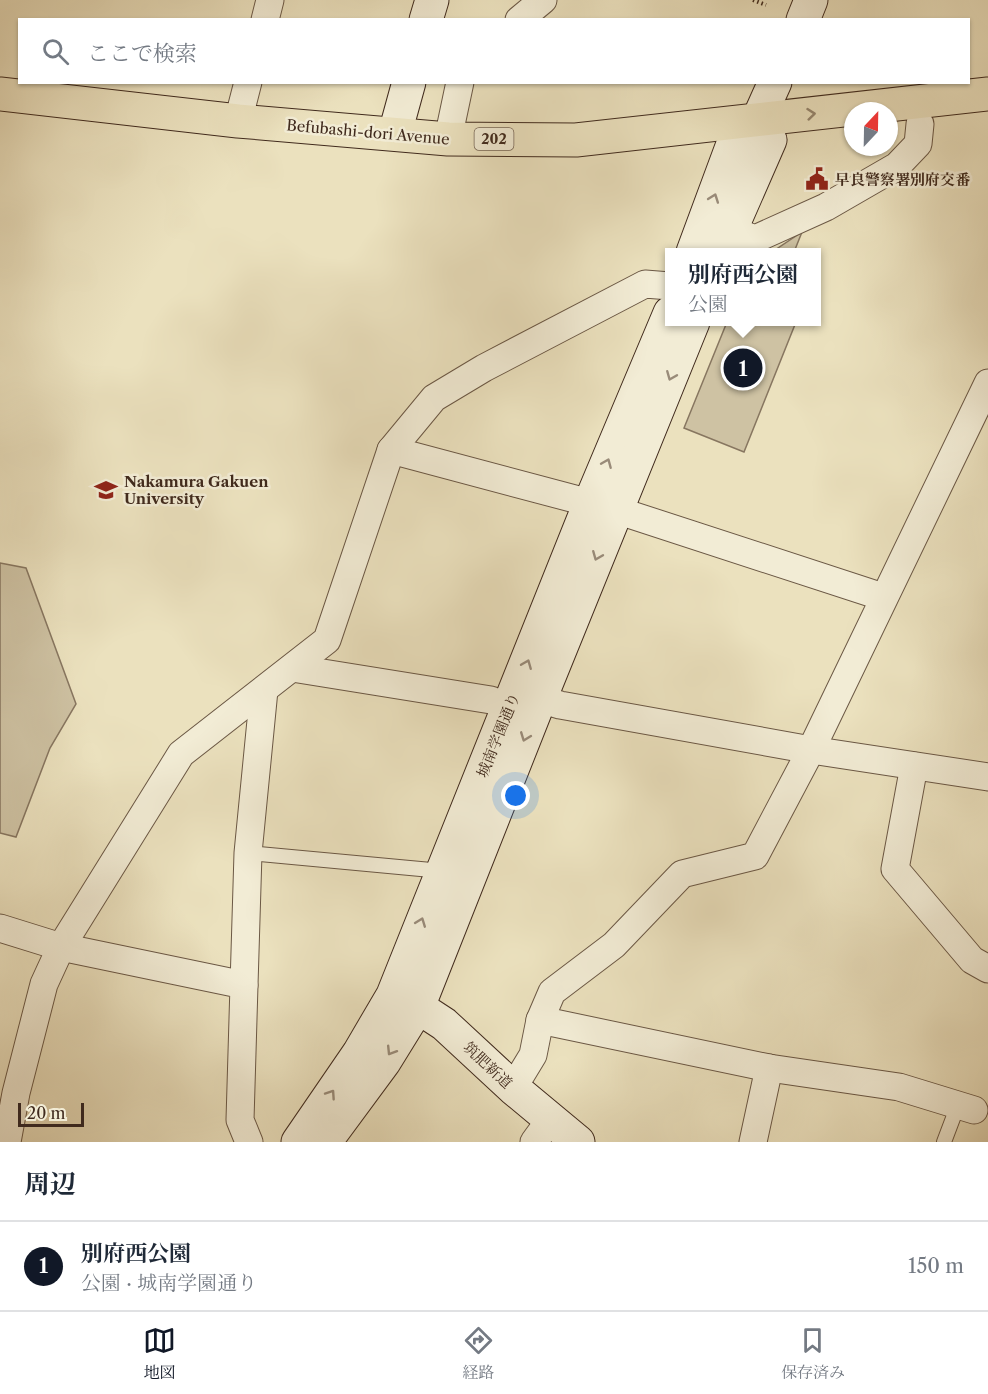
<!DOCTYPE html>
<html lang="ja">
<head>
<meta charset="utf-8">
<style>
  :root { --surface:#fff; --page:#f6f6f7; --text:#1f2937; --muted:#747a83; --line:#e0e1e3; --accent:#111827 }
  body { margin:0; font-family:"Libre Caslon Text","Noto Serif JP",serif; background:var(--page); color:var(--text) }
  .compass { position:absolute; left:844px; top:102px; width:54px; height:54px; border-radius:50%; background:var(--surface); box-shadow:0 2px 4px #0004; rotate:22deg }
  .scale { position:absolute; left:18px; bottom:15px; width:66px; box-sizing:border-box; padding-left:6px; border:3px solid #402a1d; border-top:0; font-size:16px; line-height:21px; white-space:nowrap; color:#402a1d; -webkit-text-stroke:4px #f2ecd5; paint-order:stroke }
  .you { position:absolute; left:516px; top:796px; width:21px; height:21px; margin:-15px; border:4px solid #fff; border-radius:50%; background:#1a73e8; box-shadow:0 0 0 9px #1a73e833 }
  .badge { display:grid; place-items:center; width:39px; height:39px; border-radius:50%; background:var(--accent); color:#fff; font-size:20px; font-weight:700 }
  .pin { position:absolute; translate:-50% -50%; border:3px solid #fff; box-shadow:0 2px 6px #0006 }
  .popup { position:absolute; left:665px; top:248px; width:156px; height:78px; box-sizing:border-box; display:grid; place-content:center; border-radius:0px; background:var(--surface); filter:drop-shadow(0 2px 4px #0005); font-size:20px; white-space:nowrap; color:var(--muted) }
  .popup b { font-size:22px; color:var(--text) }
  .popup::after { content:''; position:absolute; left:50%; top:100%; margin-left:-12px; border:12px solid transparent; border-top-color:var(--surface) }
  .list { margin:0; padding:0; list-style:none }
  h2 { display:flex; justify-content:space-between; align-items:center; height:78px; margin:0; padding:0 24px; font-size:26px }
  h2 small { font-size:20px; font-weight:400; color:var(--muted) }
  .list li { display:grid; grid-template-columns:39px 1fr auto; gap:18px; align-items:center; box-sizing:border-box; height:90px; padding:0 24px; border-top:2px solid var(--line) }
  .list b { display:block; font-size:22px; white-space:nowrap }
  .list p { margin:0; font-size:20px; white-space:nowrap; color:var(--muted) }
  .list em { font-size:20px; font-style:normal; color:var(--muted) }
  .icon { flex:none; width:33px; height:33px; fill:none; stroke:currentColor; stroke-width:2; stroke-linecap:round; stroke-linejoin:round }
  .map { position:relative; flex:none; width:988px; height:1142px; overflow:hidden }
  .search { position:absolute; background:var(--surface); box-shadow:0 2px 4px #0004; left:18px; right:18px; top:18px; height:66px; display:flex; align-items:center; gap:15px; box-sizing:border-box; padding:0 21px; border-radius:0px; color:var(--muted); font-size:22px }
  .sheet { height:168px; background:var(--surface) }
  nav { display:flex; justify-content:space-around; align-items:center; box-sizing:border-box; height:84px; border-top:2px solid var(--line); background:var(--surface); font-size:16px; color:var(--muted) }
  nav a { display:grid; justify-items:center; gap:3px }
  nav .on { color:var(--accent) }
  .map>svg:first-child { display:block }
  .green { fill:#cec2a3; stroke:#877660; stroke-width:1.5 }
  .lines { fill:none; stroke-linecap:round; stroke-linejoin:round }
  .lane-casing { stroke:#6b5845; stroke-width:16 }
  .street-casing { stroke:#6b5845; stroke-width:29 }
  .secondary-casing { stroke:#402a1d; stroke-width:35 }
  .highway-casing { stroke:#402a1d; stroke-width:35 }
  .path { stroke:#402a1d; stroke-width:4; stroke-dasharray:1.5 3; stroke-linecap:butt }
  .lane { stroke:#f2ecd5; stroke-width:14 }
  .street { stroke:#f2ecd5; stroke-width:27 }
  .secondary { stroke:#f2ecd5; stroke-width:33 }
  .highway { stroke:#ebe1be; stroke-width:33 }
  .oneway { stroke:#96866e }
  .oneway2 { stroke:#998b79 }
  .labels { text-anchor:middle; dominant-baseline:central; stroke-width:5; stroke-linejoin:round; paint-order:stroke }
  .shield { fill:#f2ecd5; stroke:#756454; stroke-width:1.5 }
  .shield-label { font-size:14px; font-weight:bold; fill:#402a1d }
  .street-label { font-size:15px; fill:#402a1d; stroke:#f2ecd5 }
  .poi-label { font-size:15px; font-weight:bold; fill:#402a1d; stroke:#f2ecd5; text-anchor:start }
</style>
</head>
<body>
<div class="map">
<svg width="988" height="1142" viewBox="0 0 988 1142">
  <rect width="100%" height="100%" fill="#ebe1be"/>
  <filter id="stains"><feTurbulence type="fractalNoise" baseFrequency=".00333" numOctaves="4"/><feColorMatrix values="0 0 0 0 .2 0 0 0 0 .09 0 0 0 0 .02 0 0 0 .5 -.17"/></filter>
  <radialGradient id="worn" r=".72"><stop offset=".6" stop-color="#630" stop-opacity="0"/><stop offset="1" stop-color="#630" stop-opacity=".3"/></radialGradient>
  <g class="green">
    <polygon points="802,232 794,252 772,252"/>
    <polygon points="727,322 796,322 744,452 684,428"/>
    <polygon points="0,563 26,568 76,704 50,748 16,837 0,833"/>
  </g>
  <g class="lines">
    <g class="lane-casing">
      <g id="lane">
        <polyline points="248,853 442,871"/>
        <polyline points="944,1142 958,1105"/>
      </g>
    </g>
    <g class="street-casing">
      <g id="street">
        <polyline points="265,20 270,0"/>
        <polyline points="519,20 543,0"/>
        <polyline points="238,121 248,82"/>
        <polyline points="448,139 460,82"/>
        <polyline points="731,230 755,239 826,207 897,166 918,144 920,124"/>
        <polyline points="391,450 590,503"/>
        <polyline points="616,510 883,597"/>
        <polyline points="292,668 491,700 509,708"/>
        <polyline points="540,699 560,705 811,750 988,777"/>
        <polyline points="914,766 895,869 972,960 988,969"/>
        <polyline points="0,928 61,947 244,985 240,1120 249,1142"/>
        <polyline points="244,985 248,853 264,690"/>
        <polyline points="540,1020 769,1068 899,1087 974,1110"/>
        <polyline points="513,1088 533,1055 540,1020 552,992 614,945 682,874 755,856 811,750 988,383"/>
        <polyline points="7,1142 16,1093 44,984 61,947 181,754 327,640 391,450 434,398 484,368 645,284 670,286"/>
        <polyline points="534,1142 550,1120"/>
        <polyline points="753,1142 769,1068"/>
      </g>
    </g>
    <g class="secondary-casing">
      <g id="secondary">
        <polyline points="426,20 432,0"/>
        <polyline points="803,20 811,0"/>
        <polyline points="395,133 409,82"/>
        <polyline points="693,252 733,144 758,120 775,82"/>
        <polyline points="721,252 770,140 758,120"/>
        <polyline points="397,997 418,1007 444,1024 513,1088 578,1142"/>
        <polyline points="298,1142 359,1053 393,995 590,503 670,313"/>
        <polyline points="325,1142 384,1062 418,1007 540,699 693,322"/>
      </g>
    </g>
    <g class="highway-casing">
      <polyline id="highway" points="0,94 238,121 448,139 576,140 988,94"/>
    </g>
    <polyline class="path" points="753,0 766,5"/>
    <use href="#lane" class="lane"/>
    <use href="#street" class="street"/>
    <use href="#secondary" class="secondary"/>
    <use href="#highway" class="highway"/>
  </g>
  <defs><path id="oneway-chevron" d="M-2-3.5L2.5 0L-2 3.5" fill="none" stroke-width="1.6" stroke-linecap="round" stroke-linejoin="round" transform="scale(1.5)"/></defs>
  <use class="oneway" href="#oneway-chevron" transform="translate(811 114) rotate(-6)"/>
  <g class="oneway2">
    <use href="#oneway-chevron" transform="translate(714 198) rotate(-70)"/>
    <use href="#oneway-chevron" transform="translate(671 376) rotate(112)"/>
    <use href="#oneway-chevron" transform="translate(607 463) rotate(-67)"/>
    <use href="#oneway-chevron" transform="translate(597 556) rotate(112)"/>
    <use href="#oneway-chevron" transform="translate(527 664) rotate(-68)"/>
    <use href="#oneway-chevron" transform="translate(525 737) rotate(111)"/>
    <use href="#oneway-chevron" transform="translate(421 922) rotate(-69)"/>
    <use href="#oneway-chevron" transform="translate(391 1051) rotate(122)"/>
    <use href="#oneway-chevron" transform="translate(331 1094) rotate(-56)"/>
  </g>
  <defs>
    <g id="civic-bare" transform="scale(1.8)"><path d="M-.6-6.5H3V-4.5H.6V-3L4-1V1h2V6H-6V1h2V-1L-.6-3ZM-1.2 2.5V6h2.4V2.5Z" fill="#8f2418" stroke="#f2ecd5" stroke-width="2.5" paint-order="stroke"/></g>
    <g id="university-bare" transform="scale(1.8)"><path d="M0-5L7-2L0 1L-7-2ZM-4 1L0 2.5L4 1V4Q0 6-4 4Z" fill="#8f2418" stroke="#f2ecd5" stroke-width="2.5" paint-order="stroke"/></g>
  </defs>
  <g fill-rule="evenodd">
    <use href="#civic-bare" x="817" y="179"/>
    <use href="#university-bare" x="106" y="490"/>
  </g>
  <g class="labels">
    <rect class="shield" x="474.5" y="128" width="39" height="22" rx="4.5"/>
    <g class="shield-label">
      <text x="494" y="139">202</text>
    </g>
    <g class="street-label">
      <text transform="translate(368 132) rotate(5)">Befubashi-dori Avenue</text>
      <text transform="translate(498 735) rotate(-68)">城南学園通り</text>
      <text transform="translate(488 1065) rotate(43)">筑肥新道</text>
    </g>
    <g class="poi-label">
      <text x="835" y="179">早良警察署別府交番</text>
      <text x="124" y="481">Nakamura Gakuen<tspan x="124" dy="17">University</tspan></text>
    </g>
  </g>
  <rect width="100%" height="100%" filter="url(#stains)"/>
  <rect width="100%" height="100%" fill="url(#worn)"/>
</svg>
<svg class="compass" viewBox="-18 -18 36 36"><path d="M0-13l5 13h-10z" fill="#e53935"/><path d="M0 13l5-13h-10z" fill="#747a83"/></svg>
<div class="scale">20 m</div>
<div class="you"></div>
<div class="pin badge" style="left:743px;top:368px">1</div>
<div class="popup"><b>別府西公園</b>公園</div>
<div class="search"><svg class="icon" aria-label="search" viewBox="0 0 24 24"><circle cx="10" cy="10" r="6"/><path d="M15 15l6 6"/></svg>ここで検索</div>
</div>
<section class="sheet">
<h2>周辺<small></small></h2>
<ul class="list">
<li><span class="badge">1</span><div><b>別府西公園</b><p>公園 · 城南学園通り</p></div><em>150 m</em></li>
</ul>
</section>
<nav>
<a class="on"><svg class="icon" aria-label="map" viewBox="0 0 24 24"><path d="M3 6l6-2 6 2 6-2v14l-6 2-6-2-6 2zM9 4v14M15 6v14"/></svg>地図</a>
<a><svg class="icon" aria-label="directions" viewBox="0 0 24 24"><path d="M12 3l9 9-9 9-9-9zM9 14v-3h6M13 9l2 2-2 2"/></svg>経路</a>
<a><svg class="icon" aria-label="saved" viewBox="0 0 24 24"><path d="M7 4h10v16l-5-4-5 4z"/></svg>保存済み</a>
</nav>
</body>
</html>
